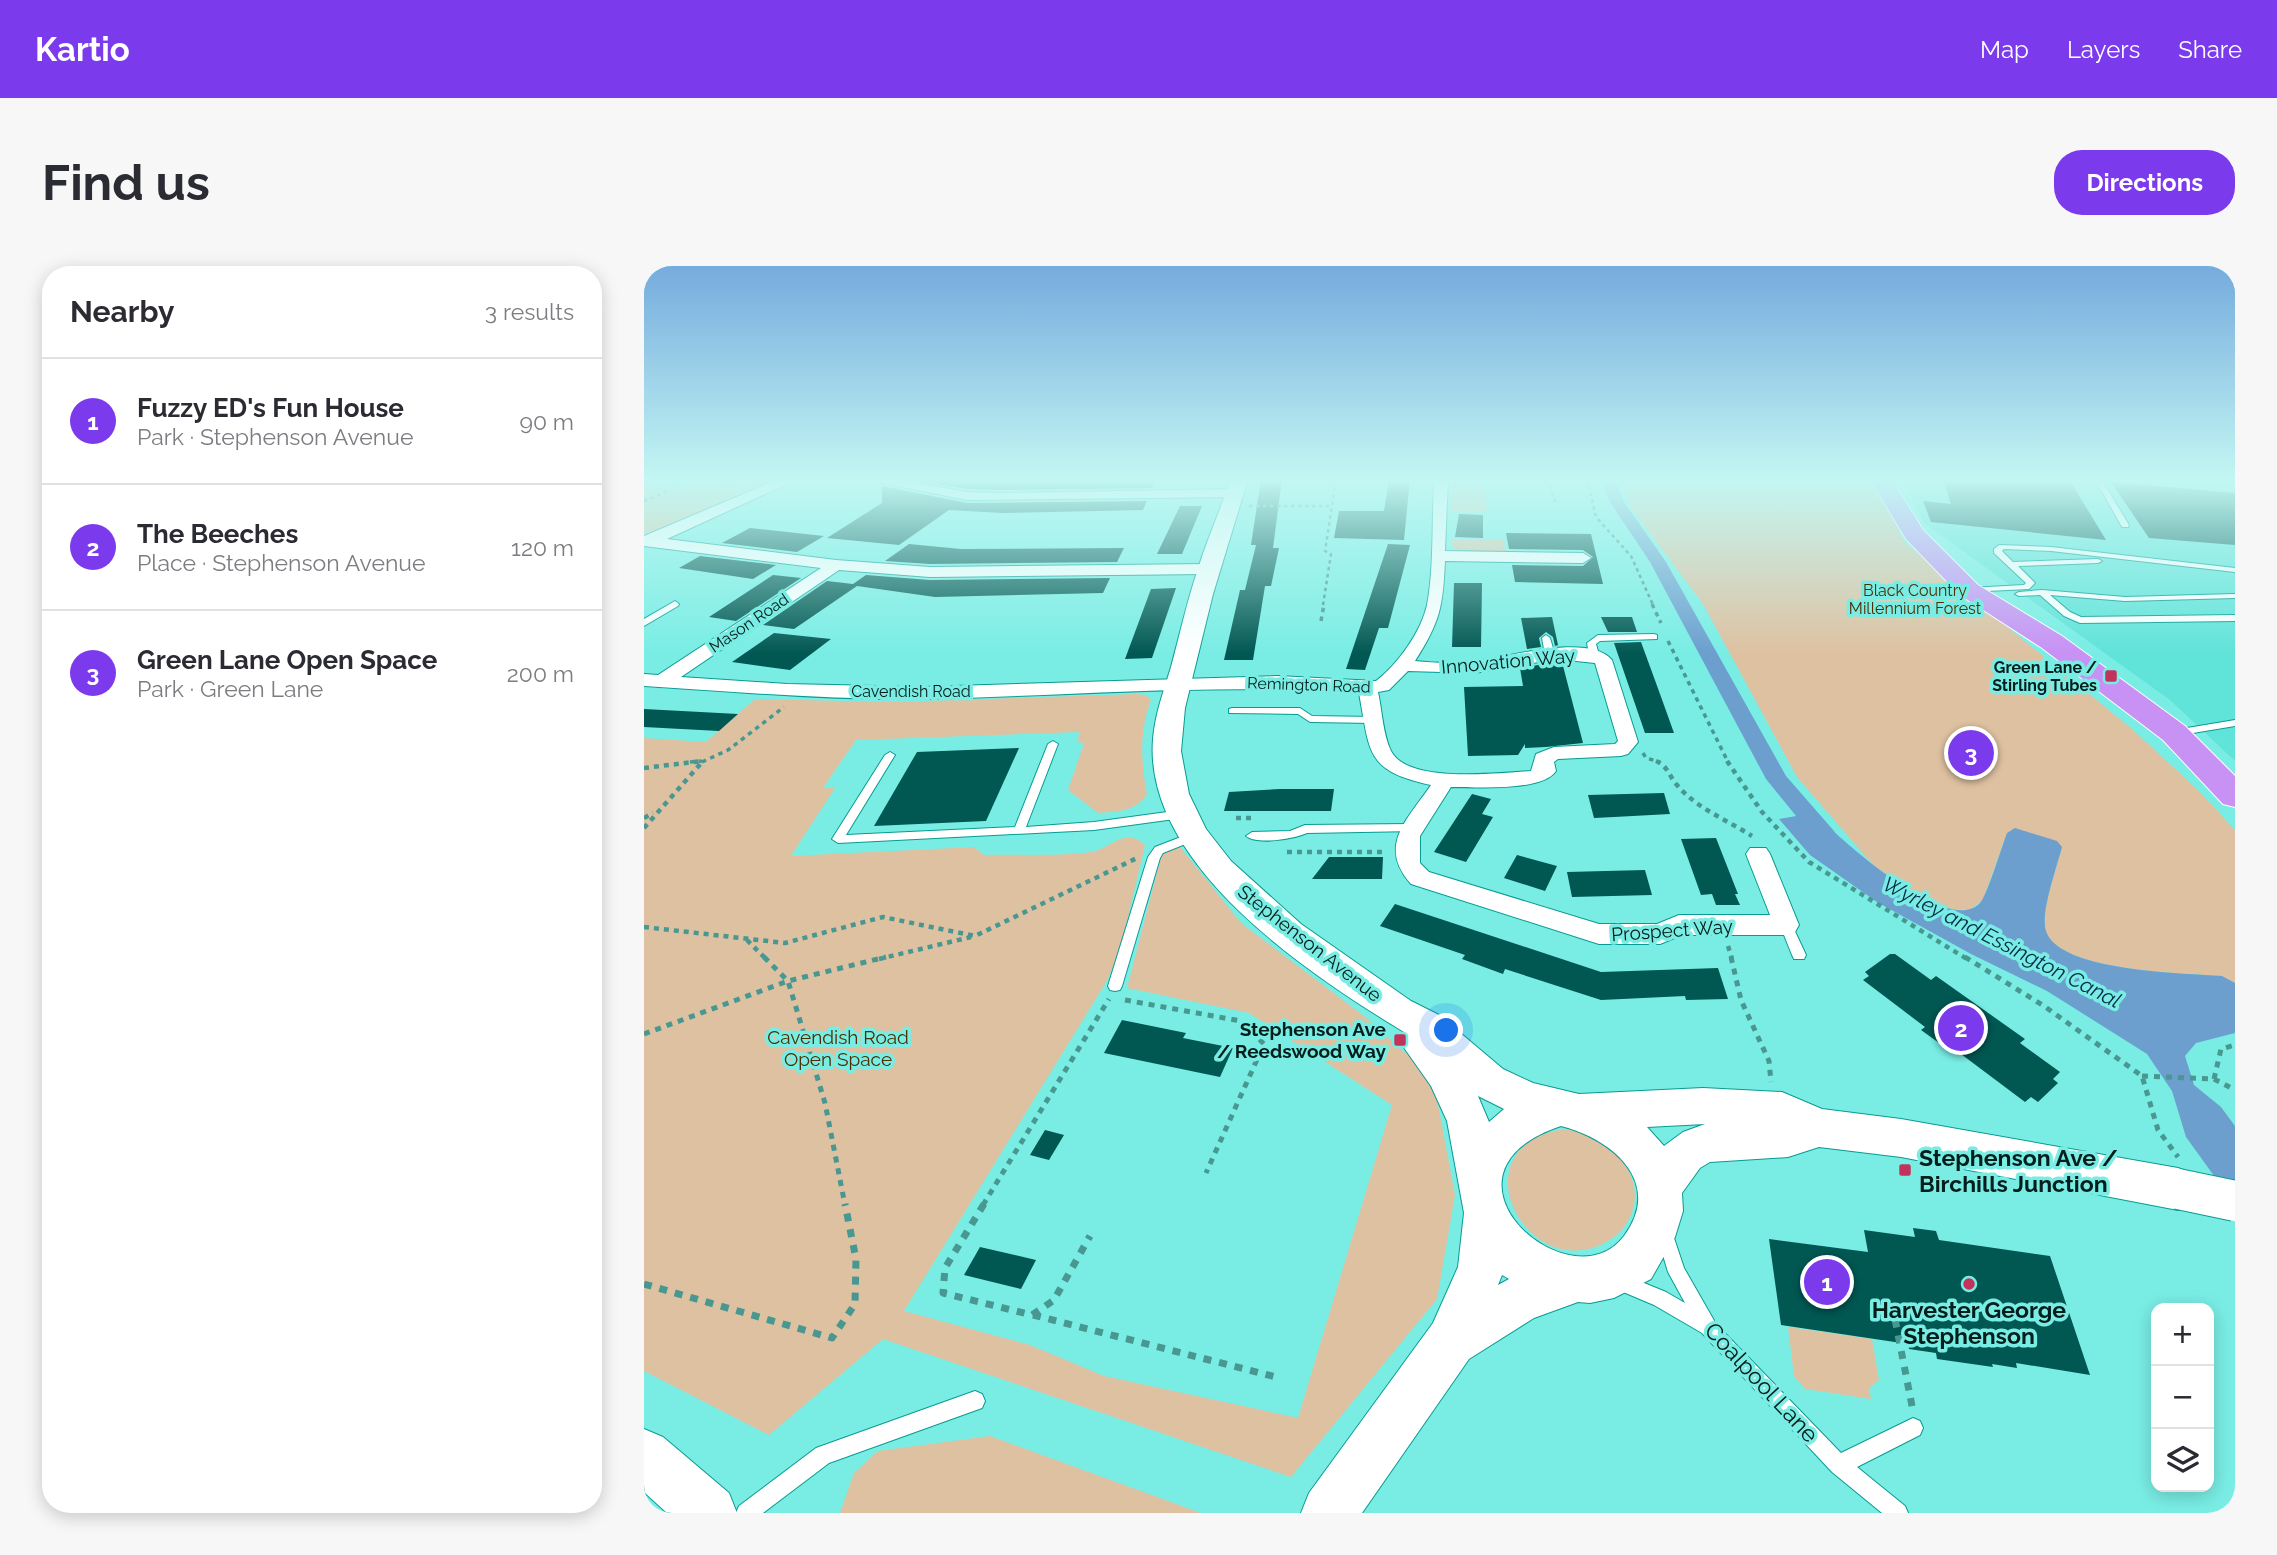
<!DOCTYPE html>
<html lang="en">
<head>
<meta charset="utf-8">
<style>
  :root { --surface:#fff; --page:#f7f7f7; --text:#2b2b33; --muted:#7c7c81; --line:#e1e1e2; --accent:#7c3aed }
  body { margin:0; font-family:Raleway,sans-serif; background:var(--page); color:var(--text) }
  .controls { position:absolute; right:21px; bottom:21px; display:grid; overflow:hidden; border-radius:14px; box-shadow:0 4px 18px #0003 }
  .controls button { width:63px; height:63px; display:grid; place-items:center; padding:0; border:0; border-bottom:2px solid var(--line); background:var(--surface); color:var(--text); font:35px sans-serif }
  .you { position:absolute; left:803px; top:765px; width:24px; height:24px; margin:-18px; border:5px solid #fff; border-radius:50%; background:#1a73e8; box-shadow:0 0 0 10px #1a73e833 }
  .badge { display:grid; place-items:center; width:46px; height:46px; border-radius:50%; background:var(--accent); color:#fff; font-size:23px; font-weight:700 }
  .pin { position:absolute; translate:-50% -50%; border:4px solid #fff; box-shadow:0 2px 7px #0006 }
  .list { margin:0; padding:0; list-style:none }
  h2 { display:flex; justify-content:space-between; align-items:center; height:91px; margin:0; padding:0 28px; font-size:30px }
  h2 small { font-size:23px; font-weight:400; color:var(--muted) }
  .list li { display:grid; grid-template-columns:46px 1fr auto; gap:21px; align-items:center; box-sizing:border-box; height:126px; padding:0 28px; border-top:2px solid var(--line) }
  .list b { display:block; font-size:26px; white-space:nowrap }
  .list p { margin:0; font-size:23px; white-space:nowrap; color:var(--muted) }
  .list em { font-size:23px; font-style:normal; color:var(--muted) }
  .icon { flex:none; width:38px; height:38px; fill:none; stroke:currentColor; stroke-width:2; stroke-linecap:round; stroke-linejoin:round }
  .map { position:relative; flex:none; width:1591px; height:1247px; overflow:hidden; border-radius:28px }
  header { display:flex; align-items:center; gap:42px; box-sizing:border-box; height:98px; padding:0 35px; background:var(--accent); color:#fff }
  header strong { font-size:33px }
  nav { display:flex; gap:38px; margin-inline-start:auto; font-size:24px }
  .intro { display:flex; align-items:center; justify-content:space-between; box-sizing:border-box; height:168px; padding:0 42px }
  h1 { margin:0; font-size:49px }
  .button { padding:18px 32px; border-radius:28px; background:var(--accent); color:#fff; font-size:24px; font-weight:700 }
  main { display:flex; gap:42px; padding:0 42px }
  aside { flex:1; background:var(--surface); border-radius:28px; box-shadow:0 4px 18px #0003 }
  .map>svg:first-child { display:block }
  .built { fill:#60e3d9 }
  .green { fill:#dec1a1 }
  .water { fill:#6c9ece }
  .lines { fill:none; stroke-linecap:round; stroke-linejoin:round }
  .canal { fill:#6c9ece; fill-rule:evenodd }
  .building { fill:#015752 }
  .lane-casing { stroke:#079b93; stroke-width:2 }
  .street-casing { stroke:#079b93; stroke-width:2 }
  .secondary-casing { stroke:#079b93; stroke-width:2 }
  .highway-casing { stroke:#fff; stroke-width:2 }
  .path-far4 { stroke:#499791; stroke-width:2.5; stroke-dasharray:3.5 3.5; stroke-linecap:butt }
  .path-far3 { stroke:#499791; stroke-width:3.5; stroke-dasharray:4.5 4.5; stroke-linecap:butt }
  .path-far2 { stroke:#499791; stroke-width:4.5; stroke-dasharray:5 5; stroke-linecap:butt }
  .path-far1 { stroke:#499791; stroke-width:5; stroke-dasharray:6 6; stroke-linecap:butt }
  .path { stroke:#499791; stroke-width:7; stroke-dasharray:8 8; stroke-linecap:butt }
  .lane { fill:#fff; fill-rule:evenodd }
  .street { fill:#fff; fill-rule:evenodd }
  .secondary { fill:#fff; fill-rule:evenodd }
  .highway { fill:#c891f4; fill-rule:evenodd }
  .secondary-bridge-casing { stroke:#079b93; stroke-width:42; stroke-linecap:butt }
  .secondary-bridge { stroke:#fff; stroke-width:40 }
  .poi-dot { fill:#c2335c; stroke:#79ede4; stroke-width:2.5 }
  .labels { text-anchor:middle; dominant-baseline:central; stroke-width:7; stroke-linejoin:round; paint-order:stroke }
  .far-park-label { font-size:16px; fill:#4d2d01; stroke:#79ede4 }
  .far-street-label { font-size:16px; fill:#041e1c; stroke:#79ede4 }
  .far-poi-label { font-size:16px; font-weight:bold; fill:#041e1c; stroke:#79ede4; text-anchor:end }
  .street-label { font-size:19px; fill:#041e1c; stroke:#79ede4 }
  .poi-label { font-size:19px; font-weight:bold; fill:#041e1c; stroke:#79ede4; text-anchor:end }
  .park-label { font-size:19px; fill:#4d2d01; stroke:#79ede4 }
  .water-label { font-size:21px; font-style:italic; fill:#052b4b; stroke:#79ede4 }
  .near-poi-label { font-size:23px; font-weight:bold; fill:#041e1c; stroke:#79ede4; text-anchor:start }
  .near-street-label { font-size:23px; fill:#041e1c; stroke:#79ede4 }
</style>
</head>
<body>
<header>
<strong>Kartio</strong>
<nav><a>Map</a><a>Layers</a><a>Share</a></nav>
</header>
<div class="intro"><h1>Find us</h1><a class="button">Directions</a></div>
<main>
<aside>
<h2>Nearby<small>3 results</small></h2>
<ul class="list">
<li><span class="badge">1</span><div><b>Fuzzy ED's Fun House</b><p>Park · Stephenson Avenue</p></div><em>90 m</em></li>
<li><span class="badge">2</span><div><b>The Beeches</b><p>Place · Stephenson Avenue</p></div><em>120 m</em></li>
<li><span class="badge">3</span><div><b>Green Lane Open Space</b><p>Park · Green Lane</p></div><em>200 m</em></li>
</ul>
</aside>
<div class="map">
<svg width="1591" height="1247" viewBox="0 0 1591 1247">
  <rect width="100%" height="100%" fill="#79ede4"/>
  <polygon class="built" points="1259,213 1591,213 1591,495 1526,434 1280,257"/>
  <g class="green">
    <polygon points="0,213 34,221 49,213 140,213 20,265 0,267"/>
    <path d="M976,213H1229L1261,277L1488,463L1555,525L1591,564V717L1578,710C1541,707 1415,706 1402,665C1396,647 1413,601 1418,581L1363,567L1339,633L1327,643H1308L1281,633L1229,599L1153,511L1059,338L988,243Z"/>
    <polygon points="806,214 839,214 843,246 808,245"/>
    <polygon points="807,274 860,274 861,286 810,284"/>
    <path d="M492,428L502,429L507,434C495,466 497,496 503,529C491,545 473,546 454,547L424,524L440,477L434,476L435,466L212,474L179,522H191L147,590L330,581L340,589C370,588 423,591 451,585C467,581 482,561 501,579L475,689L461,718L260,1045L386,1079L460,1110L654,1152L748,839L605,747L483,722L517,591L523,584L536,581L597,657L720,750L789,812L811,929L793,1033L647,1211L239,1073L125,1169L0,1105V472L62,476L111,433L249,436Z"/>
    <path d="M920,863C965,869 1013,914 980,961C973,970 963,976 954,980C877,1010 814,880 920,863Z"/>
    <polygon points="1144,1061 1228,1073 1235,1114 1225,1122 1227,1133 1161,1123 1150,1110"/>
    <polygon points="346,1170 557,1247 196,1247 210,1207 234,1185"/>
  </g>
  <path class="water" d="M1170,547C1193,570 1304,672 1336,637C1343,630 1358,580 1363,567L1371,562L1413,575L1418,581C1413,601 1396,647 1402,665C1415,706 1541,707 1578,710L1591,717V767L1552,777L1541,790L1550,819L1577,841L1591,860V939L1542,871L1528,825L1503,788L1403,725L1327,688L1233,636L1166,589L1135,553Z"/>
  <g class="lines">
    <polygon class="canal" points="957,213 971,213 980,236 1022,296 1142,510 1190,565 1194,571 1190,577 1174,577 1122,513 1006,296 966,236"/>
  </g>
  <g class="building">
    <polygon points="266,213 353,213 350,215 512,213 508,222 355,224 323,223"/>
    <polygon points="617,213 638,213 629,282 635,282 627,320 621,320 609,394 580,394 596,324 601,324 612,279 607,279"/>
    <polygon points="745,213 766,213 760,274 690,272 695,245 740,245"/>
    <polygon points="1299,213 1425,213 1462,274 1287,256 1279,235 1307,238"/>
    <polygon points="1467,216 1591,227 1591,279 1505,272"/>
    <polygon points="238,220 323,237 503,235 499,244 358,247 305,244 255,279 183,272 238,237"/>
    <polygon points="536,240 558,240 538,288 513,288"/>
    <polygon points="815,248 839,249 839,272 811,271"/>
    <polygon points="106,262 180,270 153,286 78,277"/>
    <polygon points="862,267 947,268 959,318 871,316 868,299 939,300 949,291 939,284 865,283"/>
    <polygon points="265,278 317,283 480,282 473,296 286,298 241,295"/>
    <polygon points="744,278 766,279 744,362 735,362 721,404 702,403"/>
    <polygon points="56,290 132,299 109,313 35,302"/>
    <polygon points="129,309 157,312 92,355 65,351"/>
    <polygon points="222,309 286,314 466,312 459,327 291,331 213,320 150,363 119,359 183,315 209,318"/>
    <polygon points="810,317 838,317 837,381 808,381"/>
    <polygon points="532,322 508,392 481,393 507,323"/>
    <polygon points="908,351 914,379 911,380 909,371 902,366 895,372 897,381 883,383 877,352"/>
    <polygon points="957,351 988,351 993,366 964,366"/>
    <polygon points="130,367 187,373 146,404 88,396"/>
    <polygon points="997,376 1016,428 1030,467 1001,467 970,377"/>
    <polygon points="913,396 918,396 939,477 902,481 881,482 881,478 874,489 824,490 820,421 879,420 876,402"/>
    <polygon points="0,443 94,448 75,465 0,461"/>
    <polygon points="375,482 342,555 230,560 273,486"/>
    <polygon points="636,523 690,523 687,545 580,545 585,526"/>
    <polygon points="1020,527 1026,548 970,551 950,552 944,529"/>
    <polygon points="828,528 847,533 838,548 849,551 822,596 790,586"/>
    <polygon points="1072,572 1094,628 1091,628 1096,639 1072,639 1068,628 1057,629 1037,573"/>
    <polygon points="873,589 913,600 901,625 860,612"/>
    <polygon points="685,591 739,591 738,613 668,613"/>
    <polygon points="1001,604 1008,629 928,631 923,606"/>
    <polygon points="751,638 957,706 1074,702 1084,733 1042,734 1041,730 957,734 861,703 859,708 818,693 821,689 736,660"/>
    <polygon points="1246,688 1251,688 1287,714 1292,710 1381,773 1376,777 1416,806 1409,813 1414,817 1394,836 1387,831 1381,836 1313,785 1309,787 1277,764 1281,761 1219,714 1225,710 1221,706"/>
    <polygon points="478,754 542,767 539,772 589,782 576,811 460,787"/>
    <polygon points="401,864 420,869 405,894 386,889"/>
    <polygon points="1269,962 1292,965 1295,974 1406,990 1446,1109 1372,1097 1373,1102 1348,1098 1349,1101 1293,1093 1292,1087 1265,1083 1264,1078 1137,1059 1125,973 1224,986 1220,964 1271,971"/>
    <polygon points="336,981 392,994 377,1023 320,1009"/>
  </g>
  <g class="lines">
    <g class="lane-casing">
      <g id="lane">
        <polygon points="1451,213 1457,213 1485,259 1484,261 1478,261"/>
        <polygon points="1584,213 1591,213 1591,216 1585,214"/>
        <polygon points="1355,279 1407,281 1591,302 1591,306 1407,285 1360,283 1358,285 1369,296 1454,293 1458,295 1454,297 1374,300 1391,317 1385,323 1322,326 1322,322 1325,322 1380,319 1382,317 1350,287 1350,283"/>
        <polygon points="1398,324 1481,331 1591,328 1591,332 1481,335 1406,329 1426,346 1437,351 1591,349 1591,355 1436,357 1420,350 1396,329 1375,330 1371,328 1375,326"/>
        <polygon points="31,335 35,338 34,340 0,360 0,353"/>
        <polygon points="1010,368 1013,369 1013,373 956,375 952,378 955,389 950,392 945,389 943,377 954,369"/>
        <polygon points="902,369 906,372 911,389 909,391 906,392 901,389 898,372"/>
        <polygon points="588,442 656,442 668,450 730,451 735,454 730,457 666,456 654,448 585,447 585,443"/>
        <polygon points="1591,454 1591,460 1531,470 1526,467 1531,464"/>
        <polygon points="409,475 414,478 382,561 450,556 538,544 544,548 538,552 450,564 194,577 188,573 241,489 246,486 251,489 202,569 371,561 404,478"/>
        <path d="M768,558L772,559L774,562L772,565L663,567C650,573 613,579 602,570L608,566L646,565L661,559Z"/>
        <polygon points="550,566 554,567 556,570 554,573 519,587 516,592 478,720 476,724 471,725 466,724 464,720 504,591 511,581"/>
        <polygon points="1142,654 1147,656 1148,659 1162,689 1160,693 1150,693 1148,689 1136,659 1137,656"/>
        <polygon points="1020,958 1026,960 1040,1002 1072,1058 1197,1187 1269,1152 1276,1155 1279,1162 1276,1169 1213,1201 1261,1240 1264,1247 1238,1247 1188,1206 1058,1067 1010,1039 972,1023 969,1017 972,1011 978,1008 1022,1026 1041,1037 1024,1006 1012,966 1014,960"/>
        <polygon points="331,1125 338,1128 341,1135 338,1142 185,1197 119,1247 92,1247 95,1240 172,1182"/>
      </g>
    </g>
    <g class="street-casing">
      <g id="street">
        <polygon points="26,213 43,213 44,214 37,218"/>
        <path d="M135,213H154L23,273L192,294L286,301L564,298L572,303L564,308L286,311L195,304L37,411L143,418L278,421L634,410L732,415C754,398 777,366 783,339C790,305 788,249 790,213H804L801,285L939,287L947,292L939,297L801,295C799,341 796,356 771,395C790,397 811,398 831,395C862,392 945,366 968,394L994,476L984,488L977,490L914,493L910,496L912,505C898,526 832,521 807,521L776,570V597L785,606L955,658H1013L1035,649H1126L1102,588L1106,582H1122L1126,588L1155,659L1151,666L1142,669H1038L1016,678H955L767,618C733,580 763,554 787,519C721,505 726,486 715,427C571,417 426,430 281,433C187,434 93,426 0,420V408L14,409L177,302L0,280V270ZM913,393L951,397L974,475L971,478L910,481L892,488L887,505C856,507 763,518 747,485C739,469 738,444 734,426L745,424L764,405L830,407Z"/>
        <polygon points="219,213 250,213 323,226 355,227 591,223 598,227 591,231 323,234"/>
      </g>
    </g>
    <g class="secondary-casing">
      <g id="secondary">
        <path d="M586,213H604L569,328L541,442L537,485L545,528L562,563L587,595L657,658L767,735L795,749L859,803L889,817L935,828L1059,822L1138,826L1178,843L1257,853L1534,902L1550,908L1556,923L1550,938L1534,944L1257,891L1175,881L1144,891L1066,896L1056,902L1038,927L1039,945L1031,971L1007,1013L970,1032L946,1037L934,1036L890,1052L825,1093L718,1247H657L665,1227L789,1057L814,1001L820,947L803,855L787,820L756,776L760,766C666,709 499,599 509,473C511,448 520,424 527,401C536,368 543,335 554,303C563,273 577,244 586,213ZM834,830L860,843L845,856ZM1061,858L1039,866L1020,880L1003,861ZM917,860C968,873 1020,916 980,970C927,1041 774,908 917,860ZM858,1009L865,1013L854,1019Z"/>
        <polygon points="0,1163 19,1171 85,1227 93,1247 23,1247 0,1226"/>
      </g>
    </g>
    <g class="highway-casing">
      <polygon id="highway" points="1226,213 1247,213 1279,264 1334,319 1418,370 1541,460 1591,510 1591,541 1579,538 1519,474 1398,382 1316,329 1262,273"/>
    </g>
    <g class="path-far4">
      <polyline points="904,213 912,239"/>
      <polyline points="926,213 943,215"/>
      <polyline points="943,213 952,251 987,290 1009,339"/>
      <polyline points="84,220 91,213"/>
      <polyline points="0,235 25,225"/>
      <polyline points="605,240 686,240"/>
      <polyline points="679,339 687,288 681,285 692,213"/>
    </g>
    <g class="path-far3">
      <polyline points="1008,338 1017,357"/>
      <polyline points="677,355 680,338"/>
      <polyline points="1024,375 1084,496"/>
      <polyline points="999,487 1002,492 1016,496"/>
      <polyline points="46,496 58,495"/>
      <polyline points="58,496 84,484 140,441"/>
    </g>
    <g class="path-far2">
      <path d="M1012,495C1024,500 1025,510 1033,519C1052,542 1083,554 1108,570"/>
      <polyline points="1083,495 1118,546 1165,596 1323,693"/>
      <polyline points="0,502 58,495"/>
      <polyline points="0,552 9,547"/>
      <polyline points="592,552 611,552"/>
      <polyline points="0,562 59,495"/>
      <polyline points="643,586 743,586"/>
      <polyline points="0,661 141,677 239,651 331,670 493,592"/>
      <polyline points="103,674 122,693"/>
      <polyline points="1084,680 1088,693"/>
      <polyline points="235,693 327,671"/>
    </g>
    <g class="path-far1">
      <polyline points="120,691 144,715 181,837 201,939"/>
      <polyline points="1087,691 1097,734 1125,795 1127,816"/>
      <polyline points="1321,691 1400,740 1498,810 1514,864 1534,891"/>
      <polyline points="481,734 597,755 620,778 562,907"/>
      <polyline points="0,768 144,715 242,691"/>
      <polyline points="1498,810 1570,813 1591,824"/>
      <polyline points="1570,813 1577,783 1591,779"/>
      <polyline points="339,939 465,733"/>
    </g>
    <g class="path">
      <polyline points="340,938 301,1002 299,1027 388,1049 410,1034 446,970"/>
      <polyline points="0,1018 188,1072 211,1038 212,993 201,938"/>
      <polyline points="1240,1046 1250,1048 1269,1145"/>
      <polyline points="389,1049 632,1111"/>
    </g>
    <use href="#lane" class="lane"/>
    <use href="#street" class="street"/>
    <use href="#secondary" class="secondary"/>
    <use href="#highway" class="highway"/>
    <g class="secondary-bridge-casing">
      <polyline id="secondary-bridge" points="1534,923 1591,935"/>
    </g>
    <use href="#secondary-bridge" class="secondary-bridge"/>
  </g>
  <linearGradient id="sky" x2="0" y2="1"><stop stop-color="#76abde"/><stop offset="0.55" stop-color="#c3f7f3"/><stop offset="1" stop-color="#c3f7f3" stop-opacity="0"/></linearGradient>
  <rect width="1591" height="388" fill="url(#sky)"/>
  <g class="poi-dot">
    <rect x="1460" y="403" width="14" height="14" rx="3.5"/>
    <rect x="749" y="767" width="14" height="14" rx="3.5"/>
    <rect x="1254" y="897" width="14" height="14" rx="3.5"/>
    <circle cx="1325" cy="1018" r="7"/>
  </g>
  <g class="labels">
    <g class="far-park-label">
      <text x="1271" y="324">Black Country<tspan x="1271" dy="18">Millennium Forest</tspan></text>
    </g>
    <g class="far-street-label">
      <text transform="translate(105 357) rotate(-34)">Mason Road</text>
      <text transform="translate(665 419) rotate(2)">Remington Road</text>
      <text x="267" y="425">Cavendish Road</text>
    </g>
    <g class="far-poi-label">
      <text x="1453" y="401">Green Lane /<tspan x="1453" dy="18">Stirling Tubes</tspan></text>
    </g>
    <g class="street-label">
      <text transform="translate(864 395) rotate(-5)">Innovation Way</text>
      <text transform="translate(1028 664) rotate(-4)">Prospect Way</text>
      <text transform="translate(666 677) rotate(38)">Stephenson Avenue</text>
    </g>
    <g class="poi-label">
      <text x="742" y="763">Stephenson Ave<tspan x="742" dy="22">/ Reedswood Way</tspan></text>
    </g>
    <g class="park-label">
      <text x="194" y="771">Cavendish Road<tspan x="194" dy="22">Open Space</tspan></text>
    </g>
    <g class="water-label">
      <text transform="translate(1358 676) rotate(27)">Wyrley and Essington Canal</text>
    </g>
    <g class="near-poi-label">
      <text x="1275" y="891">Stephenson Ave /<tspan x="1275" dy="26">Birchills Junction</tspan></text>
      <text x="1325" y="1043" text-anchor="middle">Harvester George<tspan x="1325" dy="26">Stephenson</tspan></text>
    </g>
    <g class="near-street-label">
      <text transform="translate(1118 1116) rotate(47)">Coalpool Lane</text>
    </g>
  </g>
</svg>
<div class="controls">
<button>+</button>
<button>−</button>
<button><svg class="icon" aria-label="layers" viewBox="0 0 24 24"><path d="M12 4l9 5-9 5-9-5zM3 14l9 5 9-5"/></svg></button>
</div>
<div class="you"></div>
<div class="pin badge" style="left:1183px;top:1016px">1</div>
<div class="pin badge" style="left:1317px;top:762px">2</div>
<div class="pin badge" style="left:1327px;top:487px">3</div>
</div>
</main>
</body>
</html>
